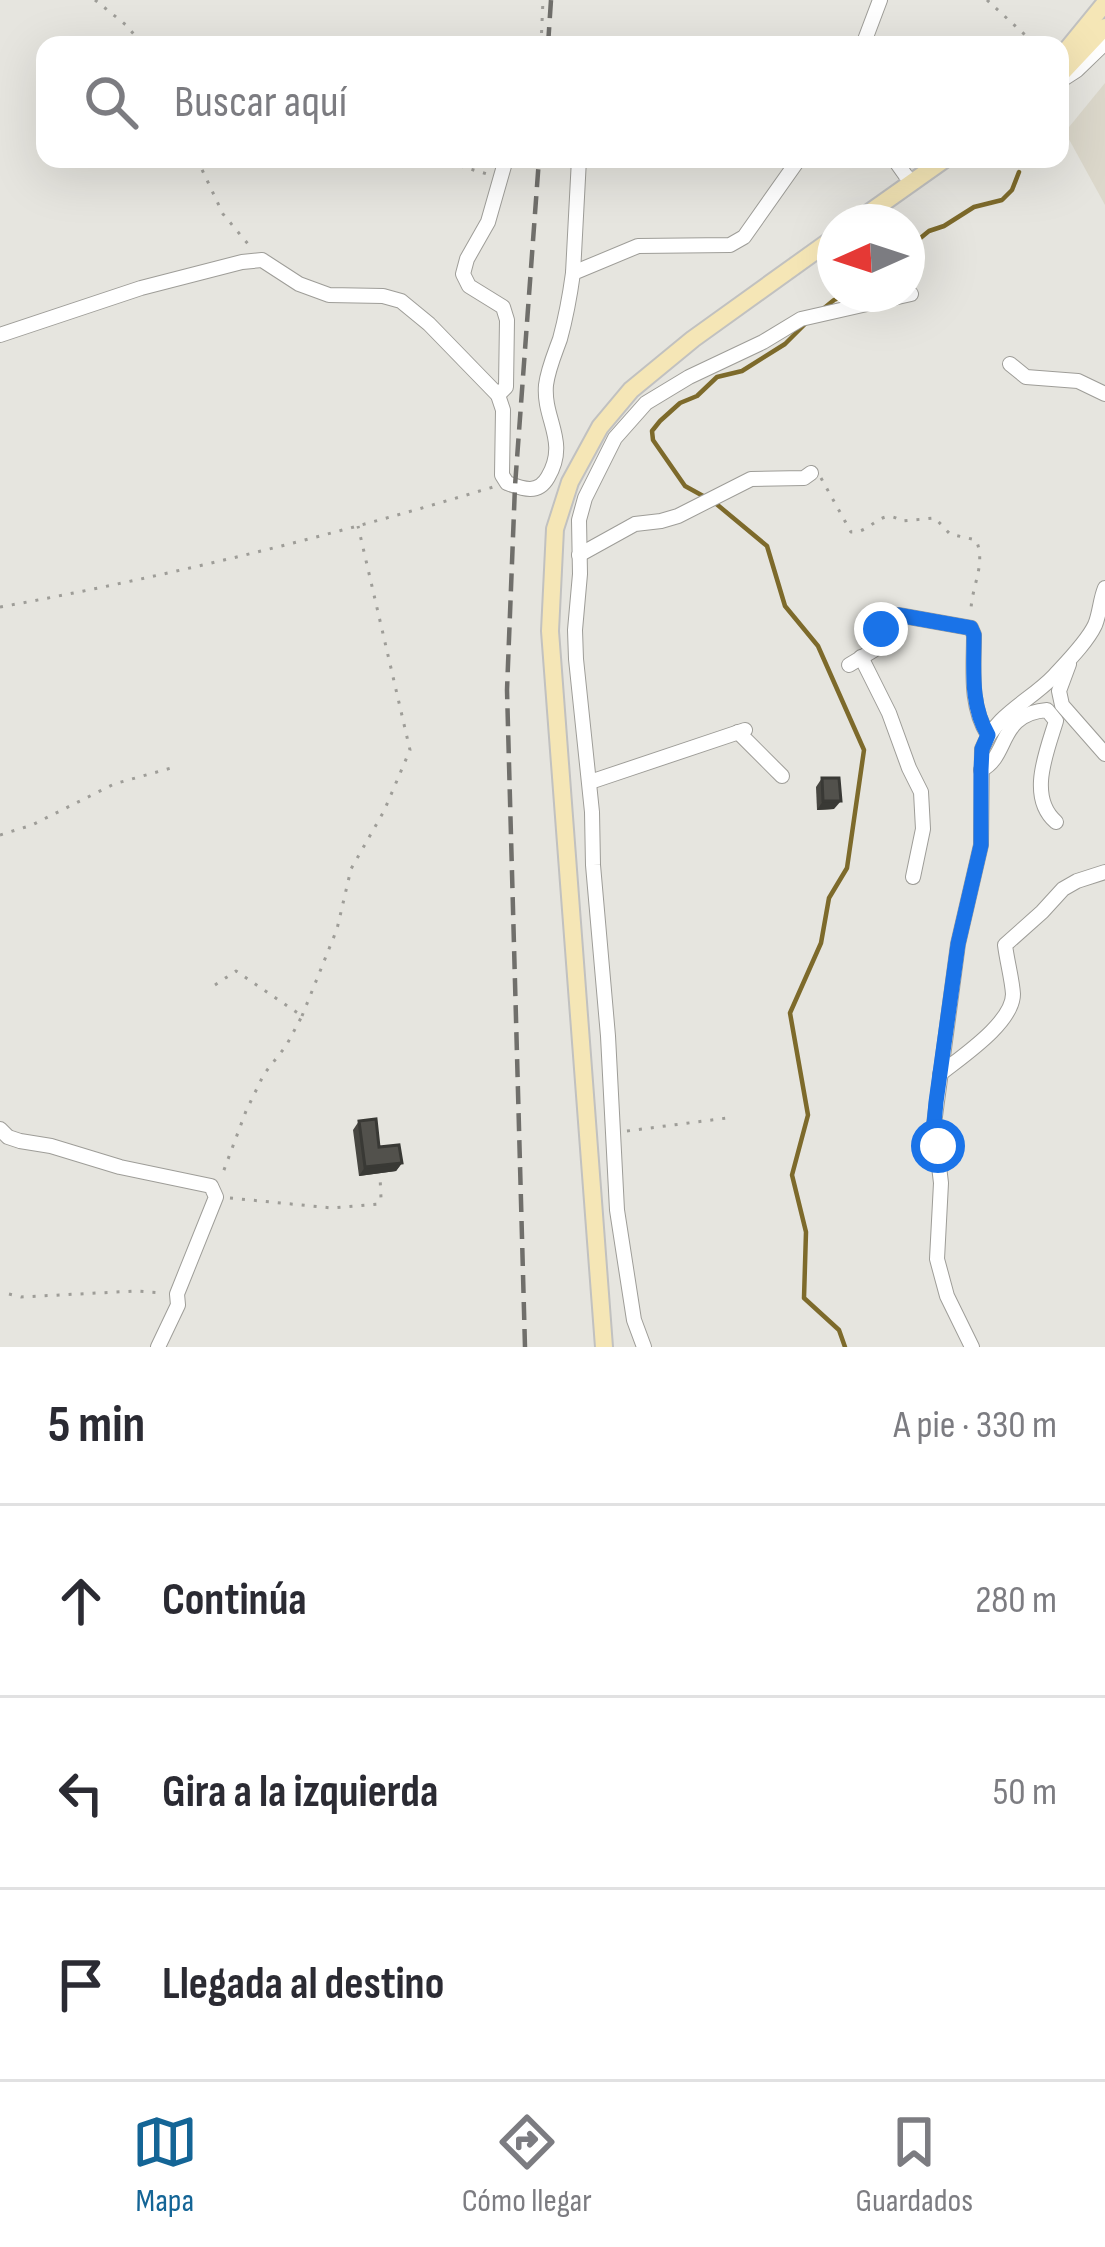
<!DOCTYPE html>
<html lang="es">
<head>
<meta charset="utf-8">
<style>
  :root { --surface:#fff; --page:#f7f7f7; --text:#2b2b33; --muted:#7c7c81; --line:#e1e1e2; --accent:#146596 }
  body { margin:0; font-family:"Sofia Sans Condensed",sans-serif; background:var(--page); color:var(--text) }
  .compass { position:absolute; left:817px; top:204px; width:108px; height:108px; border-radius:50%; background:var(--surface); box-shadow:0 12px 48px #0002; rotate:267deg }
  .stop { position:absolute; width:36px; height:36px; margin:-27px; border:9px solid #1a73e8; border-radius:50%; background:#fff }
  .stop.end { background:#1a73e8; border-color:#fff; box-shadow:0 3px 12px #0008 }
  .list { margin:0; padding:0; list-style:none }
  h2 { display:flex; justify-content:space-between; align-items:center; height:156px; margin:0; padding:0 48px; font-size:51px }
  h2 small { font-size:39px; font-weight:400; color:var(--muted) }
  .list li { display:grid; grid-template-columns:78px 1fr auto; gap:36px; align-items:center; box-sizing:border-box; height:192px; padding:0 48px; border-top:3px solid var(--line) }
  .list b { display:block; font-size:45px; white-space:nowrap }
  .list em { font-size:39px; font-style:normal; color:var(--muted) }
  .icon { flex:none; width:66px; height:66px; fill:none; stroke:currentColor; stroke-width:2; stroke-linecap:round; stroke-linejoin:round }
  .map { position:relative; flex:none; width:1105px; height:1347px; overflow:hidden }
  .search { position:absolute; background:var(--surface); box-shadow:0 12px 48px #0002; left:36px; right:36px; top:36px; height:132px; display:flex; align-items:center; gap:30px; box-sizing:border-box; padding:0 42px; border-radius:24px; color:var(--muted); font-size:45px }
  .sheet { height:732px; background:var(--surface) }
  nav { display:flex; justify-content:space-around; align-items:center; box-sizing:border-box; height:168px; border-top:3px solid var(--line); background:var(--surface); font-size:33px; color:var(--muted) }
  nav a { display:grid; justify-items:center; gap:6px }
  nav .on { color:var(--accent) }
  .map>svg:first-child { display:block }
  .built { fill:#dcd8cb }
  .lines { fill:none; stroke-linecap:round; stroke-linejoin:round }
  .stream { stroke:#7d6a2b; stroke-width:4.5 }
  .minor-casing { stroke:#9e9d98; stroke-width:16 }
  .major-casing { stroke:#c1c1c0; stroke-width:20 }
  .path { stroke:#9e9d98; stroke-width:3; stroke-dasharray:3 9; stroke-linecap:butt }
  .minor { stroke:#fff; stroke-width:14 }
  .major { stroke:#f5e6b6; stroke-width:16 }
  .rail { stroke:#706f6b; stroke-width:4.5; stroke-dasharray:18 9; stroke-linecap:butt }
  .wall { fill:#474641 }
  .shaded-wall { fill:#393935 }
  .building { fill:#52514c; stroke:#393935; stroke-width:3 }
  .route { stroke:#1a73e8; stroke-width:15 }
</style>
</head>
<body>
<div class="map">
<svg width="1105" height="1347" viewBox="0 0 1105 1347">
  <rect width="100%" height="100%" fill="#e6e5df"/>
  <polygon class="built" points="1105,83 1105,205 1065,132"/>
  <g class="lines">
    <g class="stream">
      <polyline points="907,249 929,231 944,226 974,207 1002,200 1012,190 1019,172"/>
      <polyline points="823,309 834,300 849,294"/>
      <polyline points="805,324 785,344 742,371 717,377 697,396 680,403 660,421 652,431 653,440 685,486 714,502 767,546 785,606 818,646 864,750 847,868 829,898 821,943 790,1013 808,1115 792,1175 806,1232 804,1298 839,1330 845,1347"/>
    </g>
    <g class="minor-casing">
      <g id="minor">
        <polyline points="863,45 880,0"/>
        <polyline points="1060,81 1077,70 1105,43"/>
        <polyline points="894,159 911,183"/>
        <polyline points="573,273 579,159"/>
        <path d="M0,335L141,288L242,262L262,260L299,284L329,295L383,296L401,301L429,324L498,395L503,410L502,475L507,483C523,489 538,495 548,477C569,441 543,420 546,385C548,369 555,353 560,339C566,317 570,295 573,273L638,246L730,245L744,237L799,159"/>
        <polyline points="1010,364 1026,377 1078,381 1105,394"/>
        <polyline points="498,395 506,387 507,320 503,307 469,286 463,274 467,259 488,222 506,159"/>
        <polyline points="579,555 635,524 661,521 678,516 751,479 804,478 811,473"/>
        <polyline points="861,657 889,713 909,768 921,792 923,829 913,877"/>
        <polyline points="1069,664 1059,691 1062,705 1105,754"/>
        <path d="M849,665L874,650L887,621L898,615L971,628L974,635C974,669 969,705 988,735"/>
        <polyline points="738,732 782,776"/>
        <path d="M981,770C1010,756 997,714 1047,710L1056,721C1047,751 1027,797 1056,822"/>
        <polyline points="590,782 745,730"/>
        <path d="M940,1074C961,1057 1013,1023 1013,994C1012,979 1007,961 1005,945L1042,912L1063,889L1077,881L1105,872"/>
        <polyline points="0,1129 8,1137 20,1141 51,1146 120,1167 211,1186 216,1197 177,1294 178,1305 158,1347"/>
        <polyline points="644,1347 634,1320 617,1210 608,1036 593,865 592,812 576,659 575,630 580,574 579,520 585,498 615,438 646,403 689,377 763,342 801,319 911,294"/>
        <path d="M972,1347L947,1296L937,1259L941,1183L934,1124L958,944L981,845L982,749C997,713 1029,702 1054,676C1067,662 1087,642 1095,625C1100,613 1100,600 1105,588"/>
      </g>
    </g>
    <g class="major-casing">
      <g id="major">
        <polyline points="1060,58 1105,3"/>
        <polyline points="1060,75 1105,27"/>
        <polyline points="856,222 945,159"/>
        <polyline points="604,1347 550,631 555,529 570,482 600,427 631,390 693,339 835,237"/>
      </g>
    </g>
    <g class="path">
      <polyline points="95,0 126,25 143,45"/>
      <polyline points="987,0 1036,45"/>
      <polyline points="541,45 543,0"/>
      <polyline points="197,159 223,214 253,250"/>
      <polyline points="437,159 487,174"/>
      <path d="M821,478L851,532C871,534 881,506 901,521L935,518L950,534L976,540C987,565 970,588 971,614"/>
      <path d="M0,607C166,577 332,536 493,487"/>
      <polyline points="0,835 32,825 114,784 171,768"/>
      <polyline points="215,985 236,971 302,1016 286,1046 264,1074 246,1111 221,1178"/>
      <polyline points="302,1016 337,929 351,869 384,811 410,750 358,526"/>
      <polyline points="627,1131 727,1118"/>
      <polyline points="230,1198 332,1208 378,1204 381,1198 380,1176"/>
      <polyline points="9,1294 21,1297 136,1291 163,1293"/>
    </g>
    <use href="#minor" class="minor"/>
    <use href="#major" class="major"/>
    <g class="rail">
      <polyline points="548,45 551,0"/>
      <polyline points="525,1347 507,690 515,486 539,159"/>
    </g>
  </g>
  <g class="wall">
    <polygon points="822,778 834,809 817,810 816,787"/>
    <polygon points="359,1121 379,1147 402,1163 396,1171 359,1176 353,1130"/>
  </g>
  <g class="shaded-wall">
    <polygon points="823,801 841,801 834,809 817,810"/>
    <polygon points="402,1163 396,1171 359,1176 365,1167"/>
  </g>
  <g class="building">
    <polygon points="822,778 839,778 841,801 823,801"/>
    <polygon points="376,1119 379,1147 399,1145 402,1163 365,1167 359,1121"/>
  </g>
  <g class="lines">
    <path class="route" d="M881,629L886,621L898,615L971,628L974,635C974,670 970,704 988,735L982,749L981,770V845L958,944L936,1102L934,1124L938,1146"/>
  </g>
</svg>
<svg class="compass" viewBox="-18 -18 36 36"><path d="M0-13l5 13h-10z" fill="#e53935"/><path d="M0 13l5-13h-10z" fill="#7c7c81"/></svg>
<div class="stop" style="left:938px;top:1146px"></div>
<div class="stop end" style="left:881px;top:629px"></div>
<div class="search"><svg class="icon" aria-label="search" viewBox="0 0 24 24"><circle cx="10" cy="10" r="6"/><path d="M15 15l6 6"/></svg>Buscar aquí</div>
</div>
<section class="sheet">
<h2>5 min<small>A pie · 330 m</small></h2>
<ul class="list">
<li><svg class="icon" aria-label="ahead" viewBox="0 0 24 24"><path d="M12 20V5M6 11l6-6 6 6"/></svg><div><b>Continúa</b></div><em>280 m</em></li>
<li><svg class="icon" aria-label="left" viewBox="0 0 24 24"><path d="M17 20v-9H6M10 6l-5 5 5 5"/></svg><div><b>Gira a la izquierda</b></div><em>50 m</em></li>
<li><svg class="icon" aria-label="arrive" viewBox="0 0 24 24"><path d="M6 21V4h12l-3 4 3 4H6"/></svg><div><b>Llegada al destino</b></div></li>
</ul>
</section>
<nav>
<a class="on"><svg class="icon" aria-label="map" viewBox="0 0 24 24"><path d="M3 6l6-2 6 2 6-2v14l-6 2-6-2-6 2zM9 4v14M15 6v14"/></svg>Mapa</a>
<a><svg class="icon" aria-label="directions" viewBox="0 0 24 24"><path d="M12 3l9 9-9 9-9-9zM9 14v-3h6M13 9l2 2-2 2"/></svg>Cómo llegar</a>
<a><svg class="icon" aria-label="saved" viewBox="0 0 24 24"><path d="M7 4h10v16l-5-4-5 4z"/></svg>Guardados</a>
</nav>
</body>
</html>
